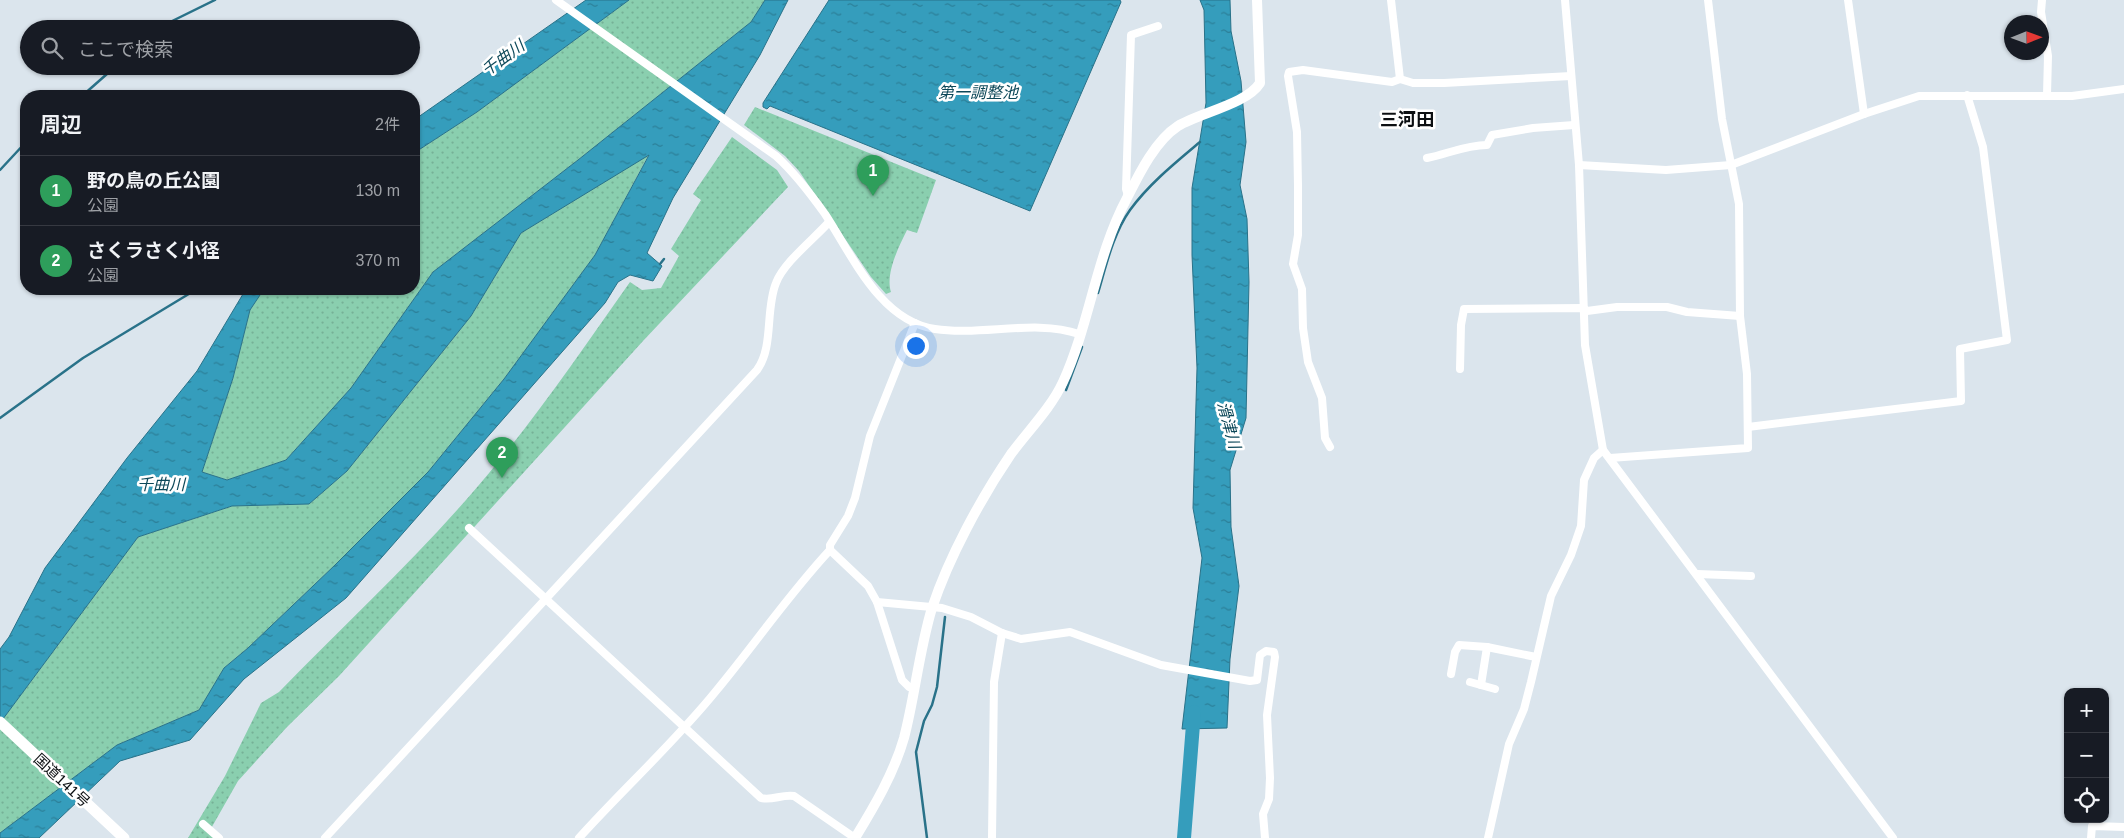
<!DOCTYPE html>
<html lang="ja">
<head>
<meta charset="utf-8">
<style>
  :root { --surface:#171b24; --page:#242831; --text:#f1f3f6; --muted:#9ea1a6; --line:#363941; --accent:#2563eb }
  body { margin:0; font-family:Arial,"Noto Sans JP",sans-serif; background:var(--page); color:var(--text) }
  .controls { position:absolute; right:15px; bottom:15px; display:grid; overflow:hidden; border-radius:10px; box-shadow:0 1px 4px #0004 }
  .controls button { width:45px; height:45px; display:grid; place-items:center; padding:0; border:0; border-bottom:1px solid var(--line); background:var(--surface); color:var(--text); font:25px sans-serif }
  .compass { position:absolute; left:2004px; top:15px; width:45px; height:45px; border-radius:50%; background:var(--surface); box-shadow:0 1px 4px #0004; rotate:89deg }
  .you { position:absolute; left:915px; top:345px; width:18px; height:18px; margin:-12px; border:4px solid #fff; border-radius:50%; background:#1a73e8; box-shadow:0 0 0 8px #1a73e833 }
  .badge { display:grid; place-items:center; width:32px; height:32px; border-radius:50%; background:var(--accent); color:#fff; font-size:16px; font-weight:700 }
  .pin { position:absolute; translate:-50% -41px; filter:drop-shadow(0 1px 2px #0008) }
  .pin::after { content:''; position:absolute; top:26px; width:18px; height:15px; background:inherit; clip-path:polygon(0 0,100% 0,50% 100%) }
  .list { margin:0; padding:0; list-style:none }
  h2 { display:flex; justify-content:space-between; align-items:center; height:65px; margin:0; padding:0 20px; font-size:21px }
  h2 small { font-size:16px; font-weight:400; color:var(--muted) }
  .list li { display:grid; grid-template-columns:32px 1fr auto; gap:15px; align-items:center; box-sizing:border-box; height:70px; padding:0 20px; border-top:1px solid var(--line) }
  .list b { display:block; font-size:19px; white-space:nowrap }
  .list p { margin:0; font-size:16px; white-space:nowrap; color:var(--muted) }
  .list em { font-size:16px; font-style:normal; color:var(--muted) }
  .icon { flex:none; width:28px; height:28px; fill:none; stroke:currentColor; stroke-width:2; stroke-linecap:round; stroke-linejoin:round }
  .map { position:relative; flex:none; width:2124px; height:838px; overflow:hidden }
  .search { position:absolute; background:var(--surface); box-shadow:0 1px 4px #0004; left:20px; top:20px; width:400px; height:55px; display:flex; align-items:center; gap:12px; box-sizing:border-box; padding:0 18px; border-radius:28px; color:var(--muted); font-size:19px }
  .panel { position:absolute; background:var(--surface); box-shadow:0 1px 4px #0004; left:20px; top:90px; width:400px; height:205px; border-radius:20px }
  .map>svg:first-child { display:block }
  .grass { fill:url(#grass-dots) }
  .water { fill:url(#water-ripples); stroke:#297289 }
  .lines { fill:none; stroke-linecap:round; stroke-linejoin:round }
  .stream { stroke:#297289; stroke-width:2.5 }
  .river { stroke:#359dbc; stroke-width:14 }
  .minor { stroke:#fff; stroke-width:8 }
  .major { stroke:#fff; stroke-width:10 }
  .highway { stroke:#fff; stroke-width:11 }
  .labels { text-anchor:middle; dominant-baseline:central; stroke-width:5; stroke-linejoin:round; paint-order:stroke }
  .street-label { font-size:15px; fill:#0c0f12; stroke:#fff }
  .water-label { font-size:16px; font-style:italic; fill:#0d4859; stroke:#fff }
  .quarter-label { font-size:18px; font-weight:bold; fill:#0c0f12; stroke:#fff }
</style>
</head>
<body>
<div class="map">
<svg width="2124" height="838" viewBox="0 0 2124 838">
  <defs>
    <pattern id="grass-dots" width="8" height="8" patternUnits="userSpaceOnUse" patternTransform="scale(1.25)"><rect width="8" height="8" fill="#8acfaf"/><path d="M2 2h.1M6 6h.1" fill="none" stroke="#76b196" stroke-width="1.8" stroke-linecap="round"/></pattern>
    <pattern id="water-ripples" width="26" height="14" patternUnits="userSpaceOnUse" patternTransform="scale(1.25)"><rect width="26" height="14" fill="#359dbc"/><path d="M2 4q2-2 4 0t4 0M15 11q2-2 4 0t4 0" fill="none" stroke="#2b7e97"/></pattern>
  </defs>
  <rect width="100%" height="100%" fill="#dbe5ed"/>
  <g class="grass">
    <polygon points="629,0 765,0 751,22 578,160 433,272 351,388 286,460 227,480 202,472 233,378 250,310 264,289 414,289 414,153 477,112"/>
    <path d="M755,107L936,180L917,233L907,230C899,246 885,274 891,292L886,294L871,277L799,171L785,156L744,125Z"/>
    <path d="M732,137L777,170L788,187L643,341L339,676L287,727L238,781L209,832L215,838H188L225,776L261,703L279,692C353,616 432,544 498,462C545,405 587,343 630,282L642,290L661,288L679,256L671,249L701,200L693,194Z"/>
    <polygon points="649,154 595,255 504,379 428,472 335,565 248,648 224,668 199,710 117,745 0,833 0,723 138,537 232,506 309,504 347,471 471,316 521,233"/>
  </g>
  <g class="water">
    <polygon points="586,0 629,0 477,112 414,153 414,120"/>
    <polygon points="765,0 788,0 760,55 673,198 647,253 662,266 653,281 630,275 618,282 605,303 346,598 244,679 190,740 120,761 39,838 0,838 0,833 117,745 199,710 224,668 248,648 335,565 428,472 504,379 595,255 649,155 521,233 471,316 347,471 309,504 232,506 138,537 0,723 0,649 9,637 45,568 127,458 197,371 246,289 264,289 250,310 233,378 202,472 227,480 286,460 351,388 433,272 578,160 751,22"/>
    <polygon points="829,0 1120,0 1121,2 1030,211 770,106 767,109 763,107 763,103"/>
    <polygon points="1200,0 1230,0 1231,31 1241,81 1246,142 1240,185 1247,219 1249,282 1246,418 1230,470 1231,527 1239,586 1230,659 1227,728 1182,729 1202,558 1193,508 1197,368 1192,255 1192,188 1206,103 1204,10"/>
  </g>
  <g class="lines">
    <g class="stream">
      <polyline points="156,29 215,0"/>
      <polyline points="82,96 116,66"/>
      <polyline points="0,170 26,142"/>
      <polyline points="660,264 664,259"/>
      <path d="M1098,293C1106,266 1113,234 1130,210C1149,184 1175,163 1200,142"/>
      <polyline points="1066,390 1082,347"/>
      <polyline points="0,418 83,358 197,289"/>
      <polyline points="927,838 916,752 924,721 932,705 937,687 945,617"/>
    </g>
    <polyline class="river" points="1184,838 1194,712"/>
    <g class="minor">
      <path d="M556,0L776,156C795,173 810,193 825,214C852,255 880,321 935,329C981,336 1036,319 1079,334"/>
      <polyline points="1565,0 1579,165 1585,345 1603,450 1893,838"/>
      <polyline points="1848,0 1864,114"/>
      <polyline points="2042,0 2041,12 2048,56 2047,95"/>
      <polyline points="1400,79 1413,83 1444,83 1571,76"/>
      <path d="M1427,158C1447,154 1466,145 1487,145L1492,135L1533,128L1574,125"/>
      <polyline points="1579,165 1666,170 1731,165 1864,114 1919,96 2072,96 2124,89"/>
      <polyline points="1128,196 1126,189 1131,35 1158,26"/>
      <polyline points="1460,369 1461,325 1464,309 1583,308 1587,311 1617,307 1667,307 1687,312 1740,316"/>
      <polyline points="1748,427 1961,401 1960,349 2007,340 1983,147 1967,95"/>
      <polyline points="1330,447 1325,438 1322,398 1308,362 1303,328 1302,289 1293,264 1298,235 1298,186 1297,132 1288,76 1289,72 1303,70 1392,82 1400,79 1391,0"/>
      <polyline points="1610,458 1748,448 1747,374 1740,316 1739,204 1722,119 1708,0"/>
      <path d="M469,528L761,798C772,801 782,794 794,796L855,838"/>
      <polyline points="830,550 868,586 877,602 942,608 971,617 1002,633 1021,639 1070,632 1161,665 1250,681 1257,680 1260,655 1266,651 1274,652 1275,657 1267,715 1270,778 1269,799 1263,814 1265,838"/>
      <polyline points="1697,574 1751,576"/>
      <polyline points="877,602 902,680 909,687 914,688"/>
      <polyline points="1451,674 1455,652 1459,645 1487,647 1536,657"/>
      <polyline points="1470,682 1495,689"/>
      <polyline points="1481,685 1487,647"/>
      <polyline points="203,824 219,838"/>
      <path d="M325,838L757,370C774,347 765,310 776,283C784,262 814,239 829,222"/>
      <path d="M579,838C624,788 674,743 716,691C755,644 789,594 830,550V545L848,516L855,498L870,436L915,323"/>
      <polyline points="992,838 994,682 1002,633"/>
      <polyline points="1488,838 1509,744 1524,709 1531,682 1551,596 1571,555 1581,526 1584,480 1594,458 1603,450"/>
      <polyline points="2091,838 2092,826 2124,827"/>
    </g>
    <path class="major" d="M855,838C874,807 894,773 904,738C915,696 919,651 932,608C949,557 981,498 1011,454C1028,431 1051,408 1063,382C1090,323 1096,256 1127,198C1139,174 1155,141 1178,126C1199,113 1247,104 1260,83L1257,0"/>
    <polyline class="highway" points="0,722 124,838"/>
  </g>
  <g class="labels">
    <g class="street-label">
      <text transform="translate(62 780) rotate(43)">国道141号</text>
    </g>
    <g class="water-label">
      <text transform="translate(503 58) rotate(-36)">千曲川</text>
      <text x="978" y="92">第一調整池</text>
      <text transform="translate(1229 425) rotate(75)">滑津川</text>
      <text x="161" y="484">千曲川</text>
    </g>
    <g class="quarter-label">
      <text x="1407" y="120">三河田</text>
    </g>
  </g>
</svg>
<div class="controls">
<button>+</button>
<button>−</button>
<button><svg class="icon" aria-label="locate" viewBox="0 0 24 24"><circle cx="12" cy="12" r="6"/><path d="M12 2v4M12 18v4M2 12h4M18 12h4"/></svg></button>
</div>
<svg class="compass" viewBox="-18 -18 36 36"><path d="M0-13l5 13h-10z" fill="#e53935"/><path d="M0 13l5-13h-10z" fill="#9ea1a6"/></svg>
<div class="you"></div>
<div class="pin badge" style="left:873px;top:196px;background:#2e9e5b">1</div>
<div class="pin badge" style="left:502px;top:478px;background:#2e9e5b">2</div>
<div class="search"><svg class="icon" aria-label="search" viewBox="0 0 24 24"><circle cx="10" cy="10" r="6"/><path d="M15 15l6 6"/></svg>ここで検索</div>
<section class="panel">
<h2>周辺<small>2件</small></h2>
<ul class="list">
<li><span class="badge" style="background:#2e9e5b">1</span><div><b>野の鳥の丘公園</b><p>公園</p></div><em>130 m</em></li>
<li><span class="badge" style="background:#2e9e5b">2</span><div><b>さくラさく小径</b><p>公園</p></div><em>370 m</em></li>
</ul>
</section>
</div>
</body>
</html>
